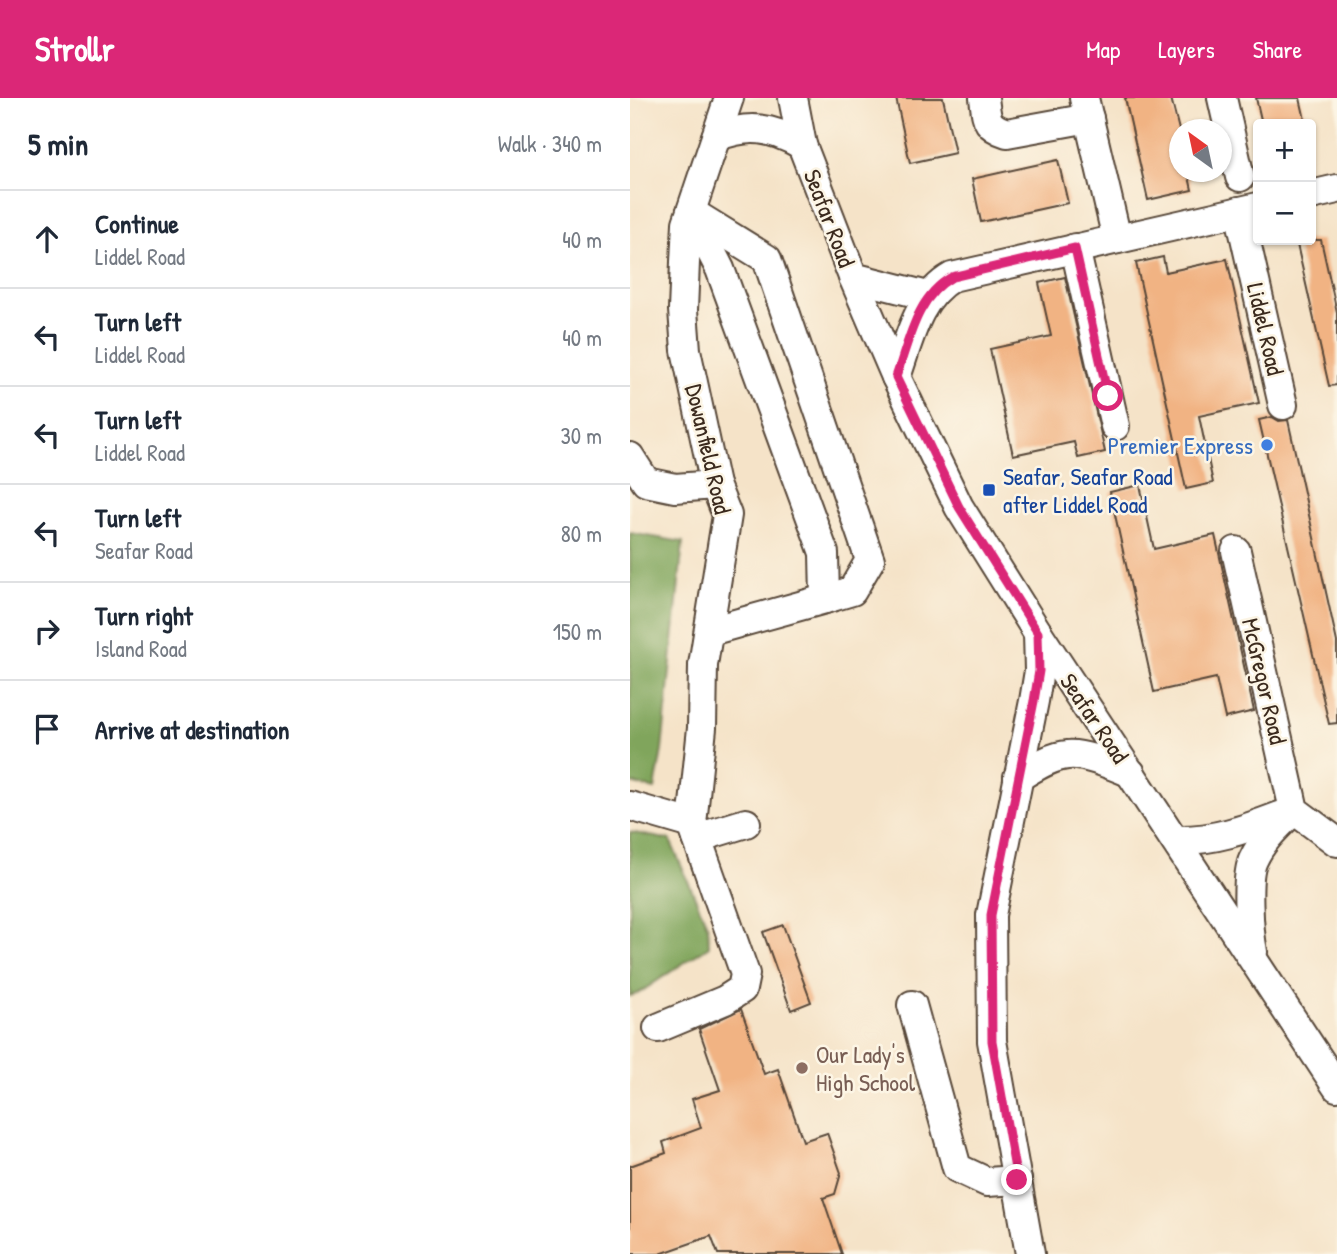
<!DOCTYPE html>
<html lang="en">
<head>
<meta charset="utf-8">
<style>
  :root { --surface:#fff; --page:#f2f2f3; --text:#1f2937; --muted:#747a83; --line:#e0e1e3; --accent:#db2777 }
  body { margin:0; font-family:"Patrick Hand",sans-serif; background:var(--page); color:var(--text) }
  .controls { position:absolute; right:21px; top:21px; display:grid; overflow:hidden; border-radius:7px; box-shadow:0 2px 5px #0004 }
  .controls button { width:63px; height:63px; display:grid; place-items:center; padding:0; border:0; border-bottom:2px solid var(--line); background:var(--surface); color:var(--text); font:35px sans-serif }
  .compass { position:absolute; left:539px; top:21px; width:63px; height:63px; border-radius:50%; background:var(--surface); box-shadow:0 2px 5px #0004; rotate:327deg }
  .stop { position:absolute; width:21px; height:21px; margin:-16px; border:5px solid #db2777; border-radius:50%; background:#fff }
  .stop.end { background:#db2777; border-color:#fff; box-shadow:0 2px 7px #0008 }
  .list { margin:0; padding:0; list-style:none }
  h2 { display:flex; justify-content:space-between; align-items:center; height:91px; margin:0; padding:0 28px; font-size:30px }
  h2 small { font-size:23px; font-weight:400; color:var(--muted) }
  .list li { display:grid; grid-template-columns:46px 1fr auto; gap:21px; align-items:center; box-sizing:border-box; height:98px; padding:0 28px; border-top:2px solid var(--line) }
  .list b { display:block; font-size:26px; white-space:nowrap }
  .list p { margin:0; font-size:23px; white-space:nowrap; color:var(--muted) }
  .list em { font-size:23px; font-style:normal; color:var(--muted) }
  .icon { flex:none; width:38px; height:38px; fill:none; stroke:currentColor; stroke-width:2; stroke-linecap:round; stroke-linejoin:round }
  .map { position:relative; flex:none; width:707px; height:1156px; overflow:hidden }
  header { display:flex; align-items:center; gap:42px; box-sizing:border-box; height:98px; padding:0 35px; background:var(--accent); color:#fff }
  header strong { font-size:33px }
  nav { display:flex; gap:38px; margin-inline-start:auto; font-size:24px }
  main { display:flex }
  aside { flex:1; background:var(--surface) }
  .map>svg:first-child { display:block }
  .forest { fill:#80a55b; stroke:#5e683c; stroke-width:2 }
  .building { fill:#f1b383 }
  .lines { fill:none; stroke-linecap:round; stroke-linejoin:round }
  .minor-casing { stroke:#574638; stroke-width:32 }
  .minor { stroke:#fff; stroke-width:28 }
  .route { stroke:#db2777; stroke-width:9 }
  .shop-dot { fill:#3f7fe0; stroke:#fcf5e5; stroke-width:2.5 }
  .transit-dot { fill:#1a4fb4; stroke:#fcf5e5; stroke-width:2.5 }
  .education-dot { fill:#8d6e63; stroke:#fcf5e5; stroke-width:2.5 }
  .labels { text-anchor:middle; dominant-baseline:central; stroke-width:5; stroke-linejoin:round; paint-order:stroke }
  .street-label { font-size:24px; fill:#3b2a1e; stroke:#fcf5e5 }
  .shop-label { font-size:24px; fill:#366cbe; stroke:#fcf5e5; text-anchor:end }
  .transit-label { font-size:24px; fill:#164399; stroke:#fcf5e5; text-anchor:start }
  .education-label { font-size:24px; fill:#785e54; stroke:#fcf5e5; text-anchor:start }
</style>
</head>
<body>
<header>
<strong>Strollr</strong>
<nav><a>Map</a><a>Layers</a><a>Share</a></nav>
</header>
<main>
<aside>
<h2>5 min<small>Walk · 340 m</small></h2>
<ul class="list">
<li><svg class="icon" aria-label="ahead" viewBox="0 0 24 24"><path d="M12 20V5M6 11l6-6 6 6"/></svg><div><b>Continue</b><p>Liddel Road</p></div><em>40 m</em></li>
<li><svg class="icon" aria-label="left" viewBox="0 0 24 24"><path d="M17 20v-9H6M10 6l-5 5 5 5"/></svg><div><b>Turn left</b><p>Liddel Road</p></div><em>40 m</em></li>
<li><svg class="icon" aria-label="left" viewBox="0 0 24 24"><path d="M17 20v-9H6M10 6l-5 5 5 5"/></svg><div><b>Turn left</b><p>Liddel Road</p></div><em>30 m</em></li>
<li><svg class="icon" aria-label="left" viewBox="0 0 24 24"><path d="M17 20v-9H6M10 6l-5 5 5 5"/></svg><div><b>Turn left</b><p>Seafar Road</p></div><em>80 m</em></li>
<li><svg class="icon" aria-label="right" viewBox="0 0 24 24"><path d="M7 20v-9h11M14 6l5 5-5 5"/></svg><div><b>Turn right</b><p>Island Road</p></div><em>150 m</em></li>
<li><svg class="icon" aria-label="arrive" viewBox="0 0 24 24"><path d="M6 21V4h12l-3 4 3 4H6"/></svg><div><b>Arrive at destination</b></div></li>
</ul>
</aside>
<div class="map">
<svg width="707" height="1156" viewBox="0 0 707 1156">
  <rect width="100%" height="100%" fill="#fcf5e5"/>
  <filter id="ink" filterUnits="userSpaceOnUse"><feTurbulence type="fractalNoise" baseFrequency=".0143" numOctaves="2"/><feDisplacementMap in="SourceGraphic" scale="14" xChannelSelector="R" yChannelSelector="G"/><feConvolveMatrix kernelMatrix="1 2 1 2 8 2 1 2 1" color-interpolation-filters="sRGB"/></filter>
  <filter id="wash" filterUnits="userSpaceOnUse"><feTurbulence type="fractalNoise" baseFrequency=".00686" numOctaves="4" result="noise"/><feDisplacementMap in="SourceGraphic" scale="28" xChannelSelector="R" yChannelSelector="G"/><feGaussianBlur stdDeviation="1.57" result="paint"/><feColorMatrix in="noise" values="0 0 0 0 0 0 0 0 0 0 0 0 0 0 0 0 0 1.4 0 .05"/><feComposite in="paint" operator="in"/></filter>
  <g filter="url(#wash)">
    <rect width="100%" height="100%" fill="#f5e3c8"/>
    <g class="forest">
      <polygon points="0,435 53,444 32,652 25,691 0,685"/>
      <polygon points="0,734 40,742 78,829 79,848 9,895 0,898"/>
    </g>
    <g id="blocks">
      <g class="building">
        <polygon points="266,0 313,0 325,55 280,65"/>
        <polygon points="495,0 541,0 550,36 550,74 558,74 562,92 518,102"/>
        <polygon points="626,0 670,0 676,26 632,26"/>
        <polygon points="428,62 438,105 351,124 342,81"/>
        <polygon points="666,142 691,142 707,214 707,287 699,288"/>
        <polygon points="533,159 536,174 597,161 629,305 569,318 583,385 556,391 506,165"/>
        <polygon points="435,179 475,354 448,360 444,344 383,357 360,251 421,238 409,185"/>
        <polygon points="642,319 649,323 658,322 707,544 707,625 699,626 629,322"/>
        <polygon points="510,387 524,451 585,437 624,613 595,620 586,580 524,594 480,394"/>
        <polygon points="153,827 181,904 161,912 133,834"/>
        <polygon points="111,911 134,976 148,971 173,1043 197,1035 211,1075 205,1096 193,1100 212,1156 88,1156 81,1138 30,1156 0,1156 0,1068 36,1055 33,1044 71,1030 62,1001 90,992 69,931"/>
      </g>
    </g>
  </g>
  <g filter="url(#ink)">
    <use href="#blocks" fill-opacity="0" stroke="#574638" stroke-width="2"/>
    <g class="lines">
      <g class="minor-casing">
        <g id="minor">
          <polyline points="163,0 172,47 223,179 266,279 329,409 408,535 707,989"/>
          <path d="M354,0C357,21 355,28 377,35L459,20"/>
          <polyline points="454,0 487,141"/>
          <polyline points="592,0 610,79"/>
          <path d="M86,39C119,26 141,29 172,47"/>
          <polyline points="681,97 707,91"/>
          <polyline points="609,113 653,307"/>
          <polyline points="61,114 90,171 194,455 195,501 80,533"/>
          <polyline points="61,114 137,161 240,462 222,493 195,501"/>
          <polyline points="445,150 485,328"/>
          <polyline points="223,179 298,198"/>
          <path d="M266,279C279,243 287,199 322,179L628,109"/>
          <polyline points="0,359 16,384 45,390 85,387"/>
          <polyline points="606,453 664,712 707,744"/>
          <path d="M388,679C402,671 421,658 438,657C453,655 487,669 501,675"/>
          <polyline points="0,708 62,726 72,630 73,567 97,417 85,387 56,252 53,212 55,164 57,125 99,0"/>
          <polyline points="67,740 116,725"/>
          <path d="M546,742C586,743 618,730 655,716"/>
          <path d="M623,854C619,835 615,779 623,762C632,742 648,728 664,712"/>
          <polyline points="282,907 327,1070 357,1084 387,1082"/>
          <polyline points="28,930 95,902 112,891 115,876 62,726"/>
          <polyline points="400,1156 362,943 361,817 404,603 409,573 408,535"/>
        </g>
      </g>
      <use href="#minor" class="minor"/>
    </g>
  </g>
  <g class="lines" filter="url(#ink)">
    <path class="route" d="M387,1082L362,943L361,817L404,603L409,573L408,535L329,409L266,279C279,243 286,199 322,179L445,150L478,298"/>
  </g>
  <circle class="shop-dot" cx="637" cy="347" r="7"/>
  <rect class="transit-dot" x="352" y="385" width="14" height="14" rx="3.5"/>
  <circle class="education-dot" cx="172" cy="970" r="7"/>
  <g class="labels">
    <g class="street-label">
      <text transform="translate(200 120) rotate(69)">Seafar Road</text>
      <text transform="translate(636 231) rotate(77)">Liddel Road</text>
      <text transform="translate(79 351) rotate(77)">Dowanfield Road</text>
      <text transform="translate(635 583) rotate(77)">McGregor Road</text>
      <text transform="translate(465 620) rotate(56)">Seafar Road</text>
    </g>
    <g class="shop-label">
      <text x="623" y="347">Premier Express</text>
    </g>
    <g class="transit-label">
      <text x="373" y="378">Seafar, Seafar Road<tspan x="373" dy="28">after Liddel Road</tspan></text>
    </g>
    <g class="education-label">
      <text x="186" y="956">Our Lady's<tspan x="186" dy="28">High School</tspan></text>
    </g>
  </g>
</svg>
<div class="controls">
<button>+</button>
<button>−</button>
</div>
<svg class="compass" viewBox="-18 -18 36 36"><path d="M0-13l5 13h-10z" fill="#e53935"/><path d="M0 13l5-13h-10z" fill="#747a83"/></svg>
<div class="stop" style="left:478px;top:298px"></div>
<div class="stop end" style="left:387px;top:1082px"></div>
</div>
</main>
</body>
</html>
